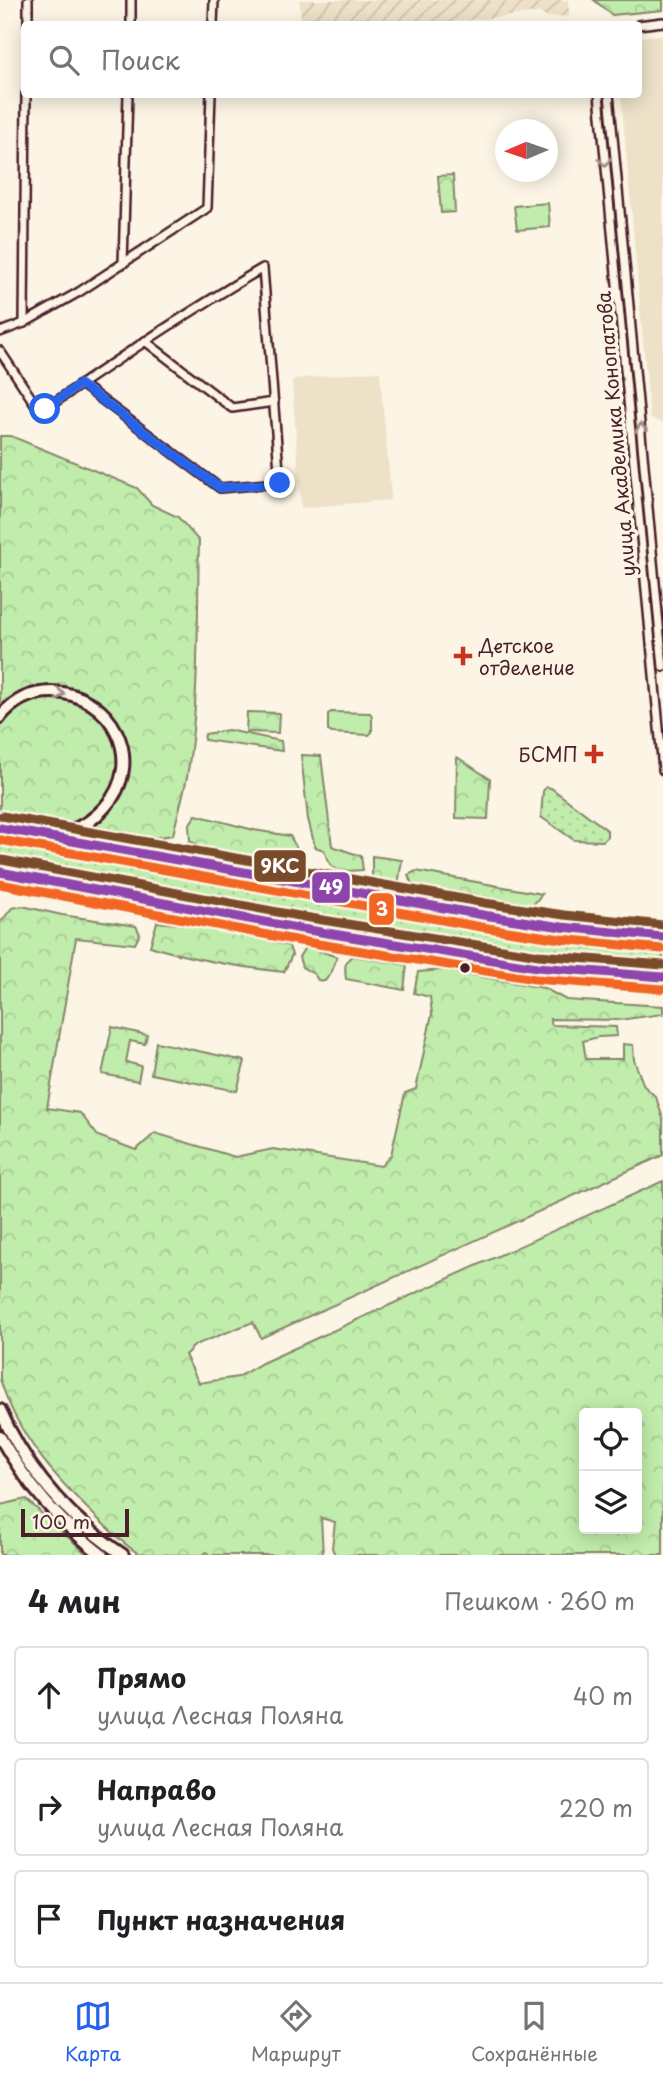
<!DOCTYPE html>
<html lang="ru">
<head>
<meta charset="utf-8">
<style>
  :root { --surface:#fff; --page:#f2f2f2; --text:#202124; --muted:#757577; --line:#e0e0e0; --accent:#2563eb }
  body { margin:0; font-family:"Playpen Sans",sans-serif; background:var(--page); color:var(--text) }
  .controls { position:absolute; right:21px; bottom:21px; display:grid; overflow:hidden; border-radius:7px; box-shadow:0 4px 18px #0003 }
  .controls button { width:63px; height:63px; display:grid; place-items:center; padding:0; border:0; border-bottom:2px solid var(--line); background:var(--surface); color:var(--text); font:35px sans-serif }
  .compass { position:absolute; left:495px; top:119px; width:63px; height:63px; border-radius:50%; background:var(--surface); box-shadow:0 4px 18px #0003; rotate:268deg }
  .scale { position:absolute; left:21px; bottom:18px; width:108px; box-sizing:border-box; padding-left:7px; border:4px solid #4a1f2b; border-top:0; font-size:19px; line-height:24px; white-space:nowrap; color:#4a1f2b; -webkit-text-stroke:5px #fcf5e5; paint-order:stroke }
  .stop { position:absolute; width:21px; height:21px; margin:-16px; border:5px solid #2563eb; border-radius:50%; background:#fff }
  .stop.end { background:#2563eb; border-color:#fff; box-shadow:0 2px 7px #0008 }
  .list { margin:0; padding:0; list-style:none }
  h2 { display:flex; justify-content:space-between; align-items:center; height:91px; margin:0; padding:0 28px; font-size:30px }
  h2 small { font-size:23px; font-weight:400; color:var(--muted) }
  .list li { display:grid; grid-template-columns:46px 1fr auto; gap:21px; align-items:center; box-sizing:border-box; height:98px; margin:0 14px 14px; padding:0 14px; border:2px solid var(--line); border-radius:7px }
  .list b { display:block; font-size:26px; white-space:nowrap }
  .list p { margin:0; font-size:23px; white-space:nowrap; color:var(--muted) }
  .list em { font-size:23px; font-style:normal; color:var(--muted) }
  .icon { flex:none; width:38px; height:38px; fill:none; stroke:currentColor; stroke-width:2; stroke-linecap:round; stroke-linejoin:round }
  .map { position:relative; flex:none; width:663px; height:1555px; overflow:hidden }
  .search { position:absolute; background:var(--surface); box-shadow:0 4px 18px #0003; left:21px; right:21px; top:21px; height:77px; display:flex; align-items:center; gap:18px; box-sizing:border-box; padding:0 24px; border-radius:7px; color:var(--muted); font-size:26px }
  .sheet { height:427px; background:var(--surface) }
  nav { display:flex; justify-content:space-around; align-items:center; box-sizing:border-box; height:98px; border-top:2px solid var(--line); background:var(--surface); font-size:19px; color:var(--muted) }
  nav a { display:grid; justify-items:center; gap:4px }
  nav .on { color:var(--accent) }
  .map>svg:first-child { display:block }
  .built { fill:#ede1c7 }
  .industrial { fill:url(#industrial-furrows) }
  .grass { fill:url(#grass-dots); stroke:#85866b; stroke-width:2 }
  .forest { fill:url(#forest-crowns); stroke:#85866b; stroke-width:2; fill-rule:evenodd }
  .garden { fill:#c0edab; stroke:#85866b; stroke-width:2 }
  .lines { fill:none; stroke-linecap:round; stroke-linejoin:round }
  .minor-casing { stroke:#4a1f2b; stroke-width:12 }
  .primary-casing { stroke:#4a1f2b; stroke-width:16 }
  .trunk-casing { stroke:#4a1f2b; stroke-width:16 }
  .minor { stroke:#fcf5e5; stroke-width:7 }
  .primary { stroke:#fcf5e5; stroke-width:10 }
  .trunk { stroke:#fcf5e5; stroke-width:10 }
  .bus-1-casing { stroke:#fcf5e5; stroke-width:14 }
  .bus-2-casing { stroke:#fcf5e5; stroke-width:14 }
  .bus-3-casing { stroke:#fcf5e5; stroke-width:14 }
  .bus-1 { stroke:#8e44ad; stroke-width:9 }
  .bus-2 { stroke:#f26522; stroke-width:9 }
  .bus-3 { stroke:#7a4b2a; stroke-width:9 }
  .oneway { stroke:#a38a88 }
  .route { stroke:#2563eb; stroke-width:9 }
  .poi-dot { fill:#c8321e; stroke:#fcf5e5; stroke-width:2.5 }
  .bus-dot { fill:#4a1f2b; stroke:#fcf5e5; stroke-width:2.5 }
  .labels { text-anchor:middle; dominant-baseline:central; stroke-width:7; stroke-linejoin:round; paint-order:stroke }
  .street-label { font-size:19px; fill:#4a1f2b; stroke:#fcf5e5 }
  .poi-label { font-size:19px; fill:#4a1f2b; stroke:#fcf5e5; text-anchor:start }
  .line-badge { stroke:#fcf5e5; stroke-width:2.5 }
  .badge-label { font-size:19px; text-anchor:middle; font-weight:bold; fill:#fff }
</style>
</head>
<body>
<div class="map">
<svg width="663" height="1555" viewBox="0 0 663 1555">
  <defs>
    <pattern id="industrial-furrows" width="10" height="10" patternUnits="userSpaceOnUse" patternTransform="scale(1.75)"><rect width="10" height="10" fill="#ede1c7"/><path d="M-1 1l2-2M0 10L10 0M9 11l2-2" fill="none" stroke="#cdc1ab"/></pattern>
    <pattern id="grass-dots" width="8" height="8" patternUnits="userSpaceOnUse" patternTransform="scale(1.75)"><rect width="8" height="8" fill="#c0edab"/><path d="M2 2h.1M6 6h.1" fill="none" stroke="#a6cb93" stroke-width="1.8" stroke-linecap="round"/></pattern>
    <pattern id="forest-crowns" width="20" height="18" patternUnits="userSpaceOnUse" patternTransform="scale(1.75)"><rect width="20" height="18" fill="#c0edab"/><path d="M2 6a3 3 0 1 1 6 0M12 15a3 3 0 1 1 6 0" fill="none" stroke="#a6cb93"/></pattern>
  </defs>
  <rect width="100%" height="100%" fill="#fcf5e5"/>
  <filter id="ink" filterUnits="userSpaceOnUse"><feTurbulence type="fractalNoise" baseFrequency=".0143" numOctaves="2"/><feDisplacementMap in="SourceGraphic" scale="14" xChannelSelector="R" yChannelSelector="G"/><feConvolveMatrix kernelMatrix="1 2 1 2 8 2 1 2 1" color-interpolation-filters="sRGB"/></filter>
  <g filter="url(#ink)">
    <g class="built">
      <polygon points="663,35 663,423 650,418 621,95 638,94 639,37"/>
      <polygon points="377,371 380,373 391,496 389,500 301,508 292,382 295,379"/>
    </g>
    <polygon class="industrial" points="299,0 568,0 569,16 546,17 540,13 432,24 302,24"/>
    <g class="grass">
      <polygon points="546,787 551,788 607,830 607,837 603,841 574,840 541,817 543,791"/>
      <polygon points="0,838 486,924 582,937 663,944 663,968 573,960 483,948 0,863"/>
    </g>
    <g class="forest">
      <polygon points="594,0 663,0 663,10 612,15"/>
      <polygon points="453,175 455,212 441,213 438,176"/>
      <path d="M0,436H11L137,488L152,505L178,517L199,541C197,619 200,700 187,777C183,797 177,816 173,835L152,838L93,826L0,812Z"/>
      <polygon points="247,712 279,713 278,733 246,732"/>
      <polygon points="228,730 281,741 282,751 204,740 205,734"/>
      <path d="M301,755L321,756L332,846L361,856L363,870C340,871 332,875 324,850L315,847L308,819Z"/>
      <polygon points="457,757 490,779 488,819 456,818"/>
      <polygon points="196,815 254,830 290,836 297,849 295,859 259,860 214,854 190,841 189,825"/>
      <polygon points="372,856 402,860 398,885 372,881"/>
      <polygon points="416,871 542,894 533,905 412,884 408,875"/>
      <path d="M22,906L62,915L136,926L140,934L135,944L76,938L47,1108L80,1113L98,1136L136,1150L155,1133L235,1157L273,1149L381,1166L391,1155L405,1093L416,1089L432,1014L430,997L414,993L418,972L443,970L544,988L566,1000L663,1006V1014L619,1020L550,1019L552,1025L616,1027L617,1036L598,1037L583,1041L586,1059H623V1044L633,1045L634,1060L644,1086L656,1097L663,1119V1155L261,1338L253,1322L195,1345L185,1355L199,1383L238,1377L262,1363L663,1181V1555H335L332,1548L335,1522L321,1518L323,1555H209L207,1552L202,1555C190,1555 146,1555 138,1553C124,1545 110,1530 97,1518C55,1477 18,1437 0,1379V923L12,908ZM584,1413H637V1529H584Z"/>
      <path d="M157,922L216,928L289,946L292,955L284,972C239,967 193,960 150,946Z"/>
      <polygon points="309,947 337,957 332,971 325,981 318,980 314,974 302,967 299,957 304,949"/>
      <path d="M352,956L407,965L404,990L346,979C345,969 343,963 352,956Z"/>
      <polygon points="112,1027 147,1035 145,1044 130,1041 126,1062 141,1066 138,1081 102,1074"/>
      <polygon points="156,1042 245,1061 237,1091 151,1074"/>
      <polygon points="26,1499 88,1555 0,1555 0,1505"/>
    </g>
    <g class="garden">
      <polygon points="548,203 550,227 517,230 514,206"/>
      <polygon points="331,712 370,713 372,716 372,732 369,735 332,733 328,731 328,714"/>
    </g>
    <g class="lines">
      <g class="minor-casing">
        <g id="minor">
          <polyline points="28,24 28,0"/>
          <polyline points="131,24 131,0"/>
          <polyline points="213,24 214,0"/>
          <polyline points="638,25 663,22"/>
          <polyline points="599,94 663,770"/>
          <polyline points="609,94 663,667"/>
          <polyline points="123,264 128,94"/>
          <polyline points="24,323 26,94"/>
          <polyline points="0,332 24,323 79,292 207,208 211,94"/>
          <polyline points="145,341 232,408 274,402"/>
          <path d="M0,351L39,410L45,409C116,360 189,311 263,268L280,483L220,488L81,384"/>
        </g>
      </g>
      <g class="primary-casing">
        <g id="primary">
          <polyline points="44,835 483,915 562,927 663,937"/>
          <polyline points="0,872 302,929 416,946 537,967 663,977"/>
        </g>
      </g>
      <g class="trunk-casing">
        <g id="trunk">
          <path d="M0,717C13,701 31,692 52,692C112,693 147,761 105,807C95,818 84,827 70,830C46,837 23,832 0,828"/>
          <path d="M0,1410C27,1471 68,1518 123,1555"/>
          <path d="M0,1437C28,1486 58,1521 102,1555"/>
        </g>
      </g>
      <use href="#minor" class="minor"/>
      <use href="#primary" class="primary"/>
      <use href="#trunk" class="trunk"/>
      <g class="bus-1-casing">
        <g id="bus-1">
          <polyline points="0,828 483,915 562,927 663,937"/>
          <polyline points="0,872 302,929 537,967 663,977"/>
        </g>
      </g>
      <g class="bus-2-casing">
        <g id="bus-2">
          <polyline points="0,840 481,927 561,939 662,949"/>
          <polyline points="0,884 300,941 535,979 662,989"/>
        </g>
      </g>
      <g class="bus-3-casing">
        <g id="bus-3">
          <polyline points="2,816 485,903 564,915 663,925"/>
          <polyline points="2,860 304,917 539,955 663,965"/>
        </g>
      </g>
      <use href="#bus-1" class="bus-1"/>
      <use href="#bus-2" class="bus-2"/>
      <use href="#bus-3" class="bus-3"/>
    </g>
    <defs><path id="oneway-chevron" d="M-2-3.5L2.5 0L-2 3.5" fill="none" stroke-width="1.6" stroke-linecap="round" stroke-linejoin="round" transform="scale(1.75)"/></defs>
    <g class="oneway">
      <use href="#oneway-chevron" transform="translate(605 162) rotate(85)"/>
      <use href="#oneway-chevron" transform="translate(641 428) rotate(-96)"/>
      <use href="#oneway-chevron" transform="translate(60 694) rotate(6)"/>
    </g>
  </g>
  <g class="lines" filter="url(#ink)">
    <polyline class="route" points="45,409 80,384 220,488 280,483"/>
  </g>
  <g class="poi-dot">
    <path d="M459.5 645.5h7v7h7v7h-7v7h-7v-7h-7v-7h7z"/>
    <path d="M590.5 743.5h7v7h7v7h-7v7h-7v-7h-7v-7h7z"/>
  </g>
  <circle class="bus-dot" cx="465" cy="968" r="6"/>
  <g class="labels">
    <g class="street-label">
      <text transform="translate(615 434) rotate(-95)">улица Академика Конопатова</text>
    </g>
    <g class="poi-label">
      <text x="479" y="645">Детское<tspan x="479" dy="22">отделение</tspan></text>
      <text x="578" y="754" text-anchor="end">БСМП</text>
    </g>
  </g>
  <g class="line-badge">
    <rect x="253" y="849" width="54" height="34" rx="7" fill="#7a4b2a"/>
    <rect x="311" y="871" width="40" height="33" rx="7" fill="#8e44ad"/>
    <rect x="368" y="892" width="27" height="34" rx="7" fill="#f26522"/>
  </g>
  <g class="badge-label">
    <text x="280" y="873">9КС</text>
    <text x="331" y="894">49</text>
    <text x="382" y="916">3</text>
  </g>
</svg>
<div class="controls">
<button><svg class="icon" aria-label="locate" viewBox="0 0 24 24"><circle cx="12" cy="12" r="6"/><path d="M12 2v4M12 18v4M2 12h4M18 12h4"/></svg></button>
<button><svg class="icon" aria-label="layers" viewBox="0 0 24 24"><path d="M12 4l9 5-9 5-9-5zM3 14l9 5 9-5"/></svg></button>
</div>
<svg class="compass" viewBox="-18 -18 36 36"><path d="M0-13l5 13h-10z" fill="#e53935"/><path d="M0 13l5-13h-10z" fill="#757577"/></svg>
<div class="scale">100 m</div>
<div class="stop" style="left:45px;top:409px"></div>
<div class="stop end" style="left:280px;top:483px"></div>
<div class="search"><svg class="icon" aria-label="search" viewBox="0 0 24 24"><circle cx="10" cy="10" r="6"/><path d="M15 15l6 6"/></svg>Поиск</div>
</div>
<section class="sheet">
<h2>4 мин<small>Пешком · 260 m</small></h2>
<ul class="list">
<li><svg class="icon" aria-label="ahead" viewBox="0 0 24 24"><path d="M12 20V5M6 11l6-6 6 6"/></svg><div><b>Прямо</b><p>улица Лесная Поляна</p></div><em>40 m</em></li>
<li><svg class="icon" aria-label="right" viewBox="0 0 24 24"><path d="M7 20v-9h11M14 6l5 5-5 5"/></svg><div><b>Направо</b><p>улица Лесная Поляна</p></div><em>220 m</em></li>
<li><svg class="icon" aria-label="arrive" viewBox="0 0 24 24"><path d="M6 21V4h12l-3 4 3 4H6"/></svg><div><b>Пункт назначения</b></div></li>
</ul>
</section>
<nav>
<a class="on"><svg class="icon" aria-label="map" viewBox="0 0 24 24"><path d="M3 6l6-2 6 2 6-2v14l-6 2-6-2-6 2zM9 4v14M15 6v14"/></svg>Карта</a>
<a><svg class="icon" aria-label="directions" viewBox="0 0 24 24"><path d="M12 3l9 9-9 9-9-9zM9 14v-3h6M13 9l2 2-2 2"/></svg>Маршрут</a>
<a><svg class="icon" aria-label="saved" viewBox="0 0 24 24"><path d="M7 4h10v16l-5-4-5 4z"/></svg>Сохранённые</a>
</nav>
</body>
</html>
